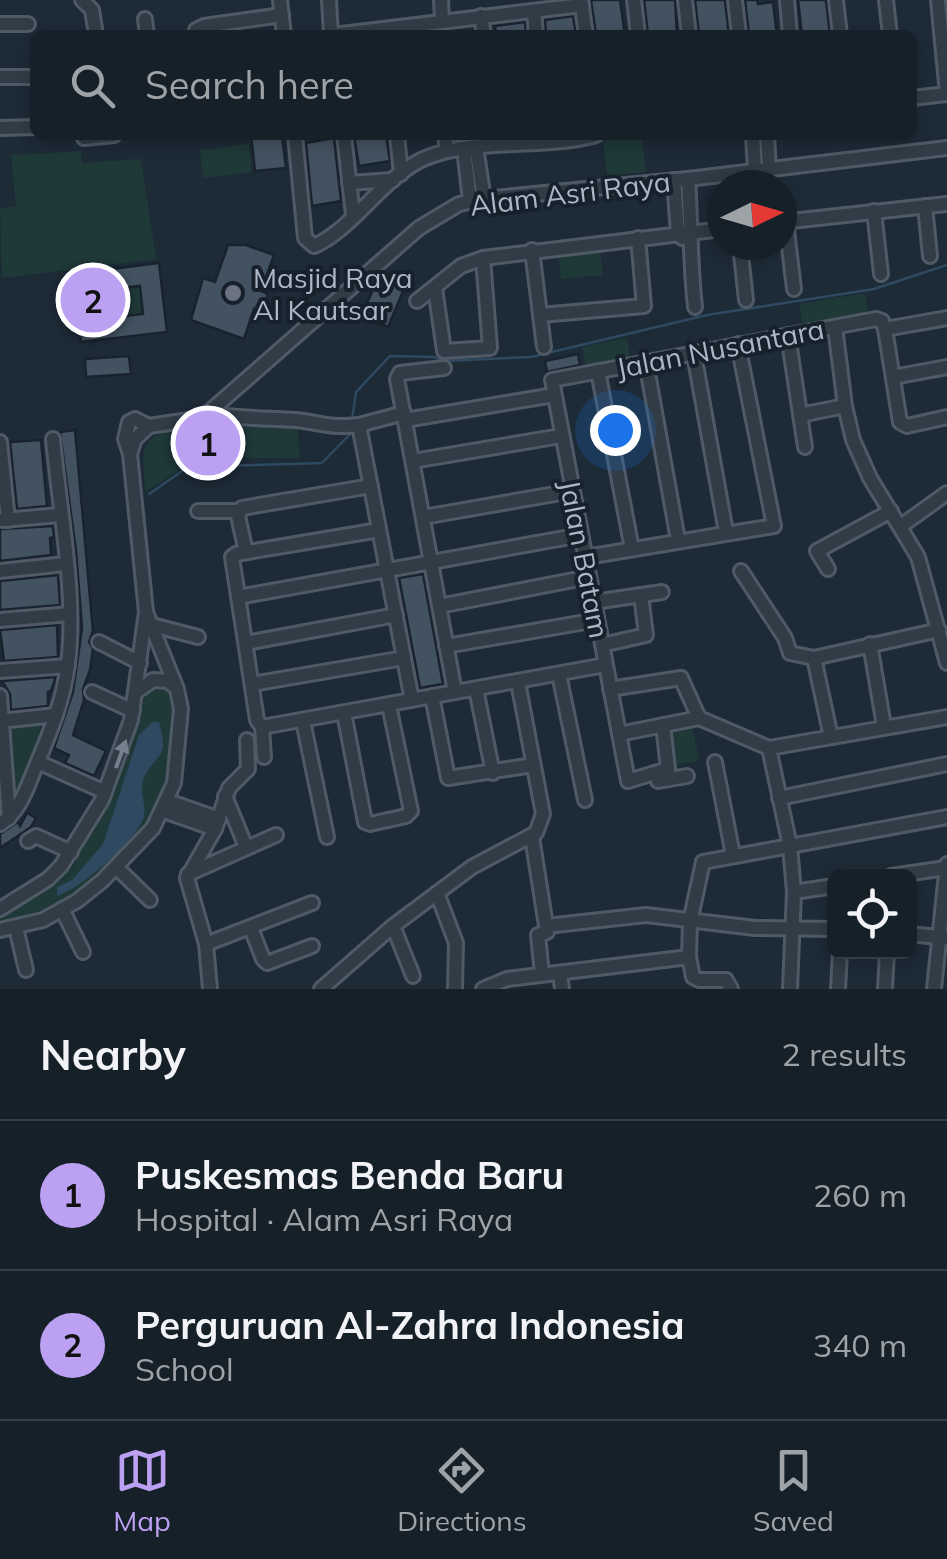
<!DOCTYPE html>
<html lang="en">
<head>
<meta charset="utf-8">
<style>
  :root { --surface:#162029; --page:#232d35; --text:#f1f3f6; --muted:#9ea3a8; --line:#353e46; --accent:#bca0f2 }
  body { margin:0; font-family:Mulish,sans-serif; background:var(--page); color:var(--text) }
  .controls { position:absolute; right:30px; bottom:30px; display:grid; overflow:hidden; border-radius:15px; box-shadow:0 5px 15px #0003 }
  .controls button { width:90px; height:90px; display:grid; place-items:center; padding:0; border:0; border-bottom:2px solid var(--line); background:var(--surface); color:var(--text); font:50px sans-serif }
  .compass { position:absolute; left:707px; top:170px; width:90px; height:90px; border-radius:50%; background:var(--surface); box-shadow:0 5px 15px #0003; rotate:85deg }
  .you { position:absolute; left:615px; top:430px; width:35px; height:35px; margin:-25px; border:8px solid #fff; border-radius:50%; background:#1a73e8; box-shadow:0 0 0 15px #1a73e833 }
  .badge { display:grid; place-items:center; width:65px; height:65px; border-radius:50%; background:var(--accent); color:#111; font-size:32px; font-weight:700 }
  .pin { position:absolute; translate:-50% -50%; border:5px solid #fff; box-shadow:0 2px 10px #0006 }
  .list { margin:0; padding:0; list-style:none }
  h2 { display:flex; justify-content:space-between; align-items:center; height:130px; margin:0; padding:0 40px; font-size:42px }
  h2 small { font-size:32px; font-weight:400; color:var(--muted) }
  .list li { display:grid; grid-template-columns:65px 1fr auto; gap:30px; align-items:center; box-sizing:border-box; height:150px; padding:0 40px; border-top:2px solid var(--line) }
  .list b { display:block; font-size:38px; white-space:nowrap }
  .list p { margin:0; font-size:32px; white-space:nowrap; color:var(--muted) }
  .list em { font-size:32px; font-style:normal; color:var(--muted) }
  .icon { flex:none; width:55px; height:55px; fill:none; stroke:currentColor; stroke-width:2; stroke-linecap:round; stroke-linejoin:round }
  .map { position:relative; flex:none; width:947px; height:989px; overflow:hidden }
  .search { position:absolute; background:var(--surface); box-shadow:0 5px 15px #0003; left:30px; right:30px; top:30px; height:110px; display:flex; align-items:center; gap:25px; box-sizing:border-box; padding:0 35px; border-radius:15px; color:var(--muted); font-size:38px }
  .sheet { height:430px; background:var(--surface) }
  nav { display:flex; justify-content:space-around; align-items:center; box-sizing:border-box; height:140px; border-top:2px solid var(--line); background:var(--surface); font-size:28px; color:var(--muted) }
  nav a { display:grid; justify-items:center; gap:5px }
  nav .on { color:var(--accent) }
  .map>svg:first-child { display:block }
  .green { fill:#1f3838 }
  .water { fill:#2f4960 }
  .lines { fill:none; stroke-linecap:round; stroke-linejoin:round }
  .stream { stroke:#2f4960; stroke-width:2.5 }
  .building { fill:#435261; stroke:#19232e; stroke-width:2.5; fill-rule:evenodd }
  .minor-casing { stroke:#4f5a66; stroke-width:18 }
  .minor { stroke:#313c47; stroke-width:12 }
  .oneway { fill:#74808c }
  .worship-dot { fill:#6b7280; stroke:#17212c; stroke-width:4 }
  .labels { text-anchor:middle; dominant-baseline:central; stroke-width:8; stroke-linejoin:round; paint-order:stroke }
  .street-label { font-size:28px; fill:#abb7c5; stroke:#17212c }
  .poi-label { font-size:28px; fill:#abb7c5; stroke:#17212c; text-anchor:start }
</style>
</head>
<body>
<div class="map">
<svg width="947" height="989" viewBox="0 0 947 989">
  <rect width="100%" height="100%" fill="#1d2b37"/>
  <g class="green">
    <polygon points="642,137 646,172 607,176 603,141"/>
    <polygon points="249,144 252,172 203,178 200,150"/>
    <polygon points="81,151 82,163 141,159 156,259 2,278 0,208 16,206 11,155"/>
    <polygon points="600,251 603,275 561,279 558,256"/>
    <polygon points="140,286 143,314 99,319 95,291"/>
    <polygon points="865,293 868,313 803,325 799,304"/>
    <polygon points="627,338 630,357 586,366 582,347"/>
    <polygon points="233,421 298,424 299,458 235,458"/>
    <path d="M179,428L184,467L145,492C144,452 134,439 179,428Z"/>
    <path d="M154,686L170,690C195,803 104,900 0,926V915L42,892L73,867L125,759L137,708Z"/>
    <polygon points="39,724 44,734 19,795 10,797 5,728"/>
    <polygon points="692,724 699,761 675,765 668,729"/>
  </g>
  <path class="water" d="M152,722H159C170,760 157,751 144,778C138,790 147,805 144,817C136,842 81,888 57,896V887L72,880L103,844L139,735Z"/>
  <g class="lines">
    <g class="stream">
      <polyline points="352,420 356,392 390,356 434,357 444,361 531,357 707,315 874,289 947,265"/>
      <polyline points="149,494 188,467 322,463 351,433"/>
    </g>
  </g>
  <g class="building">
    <polygon points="591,0 620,0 625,35 596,35"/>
    <polygon points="644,0 675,0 677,35 648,35"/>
    <polygon points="695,0 725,0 729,35 699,35"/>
    <polygon points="745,0 757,0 758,4 773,2 777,35 749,35"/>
    <polygon points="798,0 826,0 830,35 802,35"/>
    <polygon points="573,16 576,35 546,35 545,20"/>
    <polygon points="525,22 526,35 496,35 495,26"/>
    <polygon points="251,135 282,135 286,168 255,171"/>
    <polygon points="386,135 390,161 359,166 354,136"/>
    <polygon points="334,138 341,201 312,206 306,143"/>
    <polygon points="228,245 246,245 274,255 261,291 268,294 262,312 254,309 244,339 191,320 203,278 215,282"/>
    <path d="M159,263L167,332L81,342L72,274ZM140,286L143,314L99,319L95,291Z"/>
    <polygon points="378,277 404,289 388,327 362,316"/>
    <polygon points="578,354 580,365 547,372 545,361"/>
    <polygon points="129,356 131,374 86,377 85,359"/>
    <polygon points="75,430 93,631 89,642 93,649 90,670 83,689 84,700 73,735 106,751 94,776 65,763 69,755 54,748 73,692 82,628 76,551 60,432"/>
    <polygon points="41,440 47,506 17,509 10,442"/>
    <polygon points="53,526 54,537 50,538 51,555 0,561 0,529"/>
    <polygon points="423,574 443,684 420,688 399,578"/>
    <polygon points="58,575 60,605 0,610 0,581"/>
    <polygon points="57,625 58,657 4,661 0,630"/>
    <polygon points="56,677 51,691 48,692 48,706 11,710 10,694 2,681"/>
    <polygon points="27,813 36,818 31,827 0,848 0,834 18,822 20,826"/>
  </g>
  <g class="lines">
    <g class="minor-casing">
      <g id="minor">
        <polyline points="82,0 92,10 96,35"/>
        <polyline points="280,0 284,35"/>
        <polyline points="329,0 331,35"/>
        <polyline points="441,0 442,21"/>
        <polyline points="581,0 586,35"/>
        <polyline points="634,0 638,35"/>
        <polyline points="685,0 689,35"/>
        <polyline points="735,0 739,35"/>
        <polyline points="787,0 790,35"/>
        <polyline points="836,0 840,35"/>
        <polyline points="886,0 890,35"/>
        <polyline points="938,0 947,94"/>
        <polyline points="534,11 536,35"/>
        <polyline points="481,16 484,35"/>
        <polyline points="145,19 147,35"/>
        <polyline points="0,24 28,24"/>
        <polyline points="196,35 196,30 204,26 282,15"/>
        <polyline points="333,35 582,5"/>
        <polyline points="0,77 35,77"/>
        <polyline points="912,98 947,94"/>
        <polyline points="0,128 35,127"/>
        <path d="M295,135L305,238L314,246C355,228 384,174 428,157C481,137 542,150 596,135"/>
        <polyline points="344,135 353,215"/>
        <polyline points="397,135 401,174"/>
        <polyline points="445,135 447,151"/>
        <polyline points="753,135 755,170"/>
        <polyline points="767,135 769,169"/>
        <polyline points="84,138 114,135"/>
        <polyline points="476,147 484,199"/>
        <polyline points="464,149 470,201"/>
        <path d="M688,179C691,223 690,263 695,307"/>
        <polyline points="674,180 678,233 682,238"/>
        <polyline points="349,183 393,180"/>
        <polyline points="925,206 930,256"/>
        <polyline points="874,211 881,274"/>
        <polyline points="782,222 947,204"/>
        <polyline points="786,222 794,289"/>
        <polyline points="740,245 746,300"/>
        <polyline points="532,250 544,347"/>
        <polyline points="435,288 444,351 490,348 483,258"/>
        <polyline points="417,301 461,266 483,258 722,229"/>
        <polyline points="540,315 644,306 638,238"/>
        <polyline points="835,327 845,406 853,440 870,478 918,557 947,663"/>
        <polyline points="885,329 900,422 907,426 947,417"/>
        <polyline points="885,329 947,318"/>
        <polyline points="788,335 805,447"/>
        <polyline points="694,354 726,532"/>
        <polyline points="646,362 678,540"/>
        <polyline points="444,368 400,373 397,379 455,692"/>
        <polyline points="598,371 632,549"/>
        <polyline points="893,377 947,367"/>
        <path d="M208,413C238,419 266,418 296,420C322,423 330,428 359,425"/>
        <polyline points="404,413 359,425 412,700"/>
        <polyline points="800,415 845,406"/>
        <polyline points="405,420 554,395"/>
        <polyline points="149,426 189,420 208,413 419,228 459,204 484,199 688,179 947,148"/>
        <polyline points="0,442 8,520"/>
        <polyline points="130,454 135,439 149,426"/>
        <polyline points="413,461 561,436"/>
        <polyline points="198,511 239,511"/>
        <polyline points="423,517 572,491"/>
        <polyline points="3,520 60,515"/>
        <polyline points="901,526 947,493"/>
        <polyline points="379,530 236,554 232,557 257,720 262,727 605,665"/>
        <polyline points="246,552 238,516 242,508 371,486"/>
        <polyline points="586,557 774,526 738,344"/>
        <polyline points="828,569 817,551 891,511"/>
        <polyline points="0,571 65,564"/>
        <polyline points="741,571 785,638 790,653 814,658 939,630"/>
        <polyline points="238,597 581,535"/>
        <polyline points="594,602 662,592"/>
        <polyline points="439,606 589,577"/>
        <polyline points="0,620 70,614"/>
        <polyline points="152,625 198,637"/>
        <polyline points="99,642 140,663"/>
        <polyline points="246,643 396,615"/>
        <polyline points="870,644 884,726"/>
        <polyline points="602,645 646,635 641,595"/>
        <polyline points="446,646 597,620"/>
        <polyline points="814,658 831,737"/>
        <polyline points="0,671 68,666"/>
        <polyline points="559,674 585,800"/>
        <polyline points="252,684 404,658"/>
        <polyline points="476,689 493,773"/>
        <polyline points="610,689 681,678 699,718"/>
        <polyline points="92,692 133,711"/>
        <polyline points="136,692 153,680 168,681 175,687"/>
        <polyline points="0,696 9,818"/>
        <polyline points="432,696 448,778 533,765"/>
        <polyline points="344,713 365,822 370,824 406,816 411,811 389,705"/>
        <polyline points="0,721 56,715"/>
        <polyline points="303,721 327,837"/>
        <polyline points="262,727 264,757"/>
        <polyline points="619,734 699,718 769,748 947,717"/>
        <polyline points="769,748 790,846 794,892 790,989"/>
        <polyline points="38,762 105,792"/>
        <polyline points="715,762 733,855"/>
        <polyline points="628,781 552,380 876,319 882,321 885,329"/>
        <polyline points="628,781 668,769 663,725"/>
        <polyline points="658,781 687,776"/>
        <polyline points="225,796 246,847"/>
        <polyline points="779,798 947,764"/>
        <polyline points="168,801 219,819"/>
        <polyline points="164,811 215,829"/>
        <path d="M0,824C20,812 27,787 36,766C50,733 64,699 68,663C77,597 59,507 53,439"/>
        <polyline points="532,837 547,932 538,935 542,974"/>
        <polyline points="28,841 36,836 71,852"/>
        <polyline points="116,867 150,900"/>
        <polyline points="188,874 276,835"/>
        <polyline points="891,876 946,868"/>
        <polyline points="794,892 834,886"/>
        <polyline points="437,893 456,943 455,989"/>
        <polyline points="0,909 48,879 61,866 102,800 131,720 146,612"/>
        <polyline points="62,909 83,952"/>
        <polyline points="393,926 413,976"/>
        <polyline points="546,926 646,915 755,928 834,929"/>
        <polyline points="16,928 26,970"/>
        <polyline points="251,928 263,959 267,963 312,946"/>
        <polyline points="0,930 43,920 77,901 102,881 153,828 174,783 181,709 177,689 146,612 130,454 125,439 129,422 135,419 149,426"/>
        <polyline points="910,934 947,938"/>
        <polyline points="206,944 312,903"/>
        <polyline points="560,973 562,989"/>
        <polyline points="210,989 206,944 187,878 215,829 229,788 248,769 247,740"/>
        <polyline points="321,989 393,926 472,867 536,833 543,814 518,682"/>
        <polyline points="483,989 507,979 689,957"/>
        <polyline points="731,989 726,980 699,980 693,977 689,957 690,922 703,862 947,817"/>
        <polyline points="838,989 840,952"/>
        <polyline points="885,989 887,952"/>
        <polyline points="934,989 947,864"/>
      </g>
    </g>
    <use href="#minor" class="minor"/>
  </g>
  <defs><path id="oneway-solid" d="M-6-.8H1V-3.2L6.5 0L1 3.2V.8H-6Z" transform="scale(2.5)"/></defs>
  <use class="oneway" href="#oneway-solid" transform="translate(121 754) rotate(-70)"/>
  <circle class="worship-dot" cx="233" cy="293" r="10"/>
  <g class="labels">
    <g class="street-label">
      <text transform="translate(570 193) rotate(-7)">Alam Asri Raya</text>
      <text transform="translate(720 348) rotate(-11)">Jalan Nusantara</text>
      <text transform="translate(585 559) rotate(79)">Jalan Batam</text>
    </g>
    <g class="poi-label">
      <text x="253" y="277">Masjid Raya<tspan x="253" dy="32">Al Kautsar</tspan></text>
    </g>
  </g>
</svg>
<div class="controls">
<button><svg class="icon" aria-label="locate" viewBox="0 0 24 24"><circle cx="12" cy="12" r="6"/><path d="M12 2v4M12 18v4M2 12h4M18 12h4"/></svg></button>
</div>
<svg class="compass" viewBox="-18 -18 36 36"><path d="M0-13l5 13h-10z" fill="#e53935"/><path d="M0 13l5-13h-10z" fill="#9ea3a8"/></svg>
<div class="you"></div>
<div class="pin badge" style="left:208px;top:443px">1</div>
<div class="pin badge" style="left:93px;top:300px">2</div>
<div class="search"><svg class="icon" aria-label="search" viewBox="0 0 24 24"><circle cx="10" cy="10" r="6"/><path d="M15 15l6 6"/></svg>Search here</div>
</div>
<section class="sheet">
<h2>Nearby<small>2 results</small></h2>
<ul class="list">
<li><span class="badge">1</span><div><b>Puskesmas Benda Baru</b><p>Hospital · Alam Asri Raya</p></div><em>260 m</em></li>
<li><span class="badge">2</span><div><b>Perguruan Al-Zahra Indonesia</b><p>School</p></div><em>340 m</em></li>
</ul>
</section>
<nav>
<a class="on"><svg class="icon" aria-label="map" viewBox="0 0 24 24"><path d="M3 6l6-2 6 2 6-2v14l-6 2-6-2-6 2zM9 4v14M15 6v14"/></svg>Map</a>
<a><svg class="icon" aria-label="directions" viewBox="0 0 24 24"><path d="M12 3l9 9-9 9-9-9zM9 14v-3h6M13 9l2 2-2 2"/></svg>Directions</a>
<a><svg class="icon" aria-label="saved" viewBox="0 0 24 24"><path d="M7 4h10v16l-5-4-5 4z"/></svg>Saved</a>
</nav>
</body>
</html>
